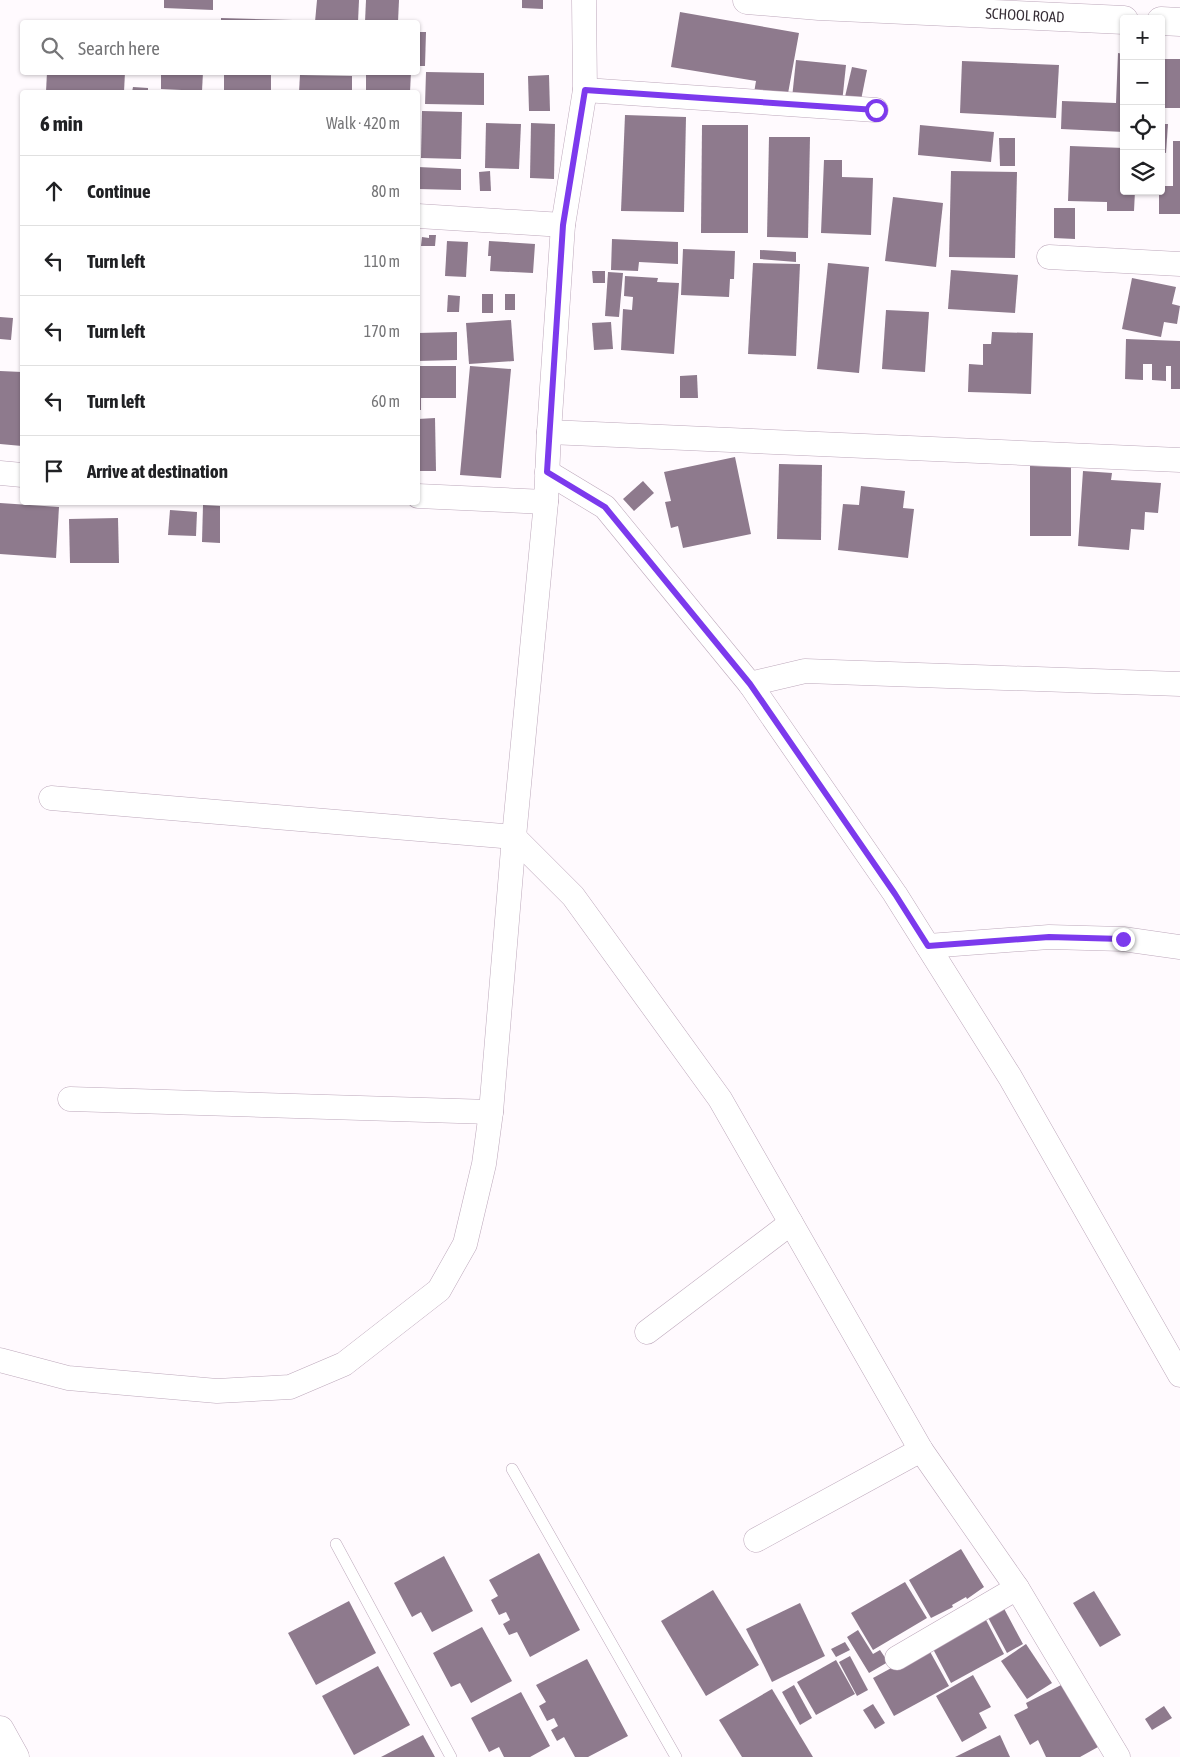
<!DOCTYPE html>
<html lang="en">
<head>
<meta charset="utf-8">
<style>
  :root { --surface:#fff; --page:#f6f6f6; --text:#202124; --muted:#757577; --line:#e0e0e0 }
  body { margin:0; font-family:"Asap Condensed",sans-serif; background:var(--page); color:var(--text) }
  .controls { position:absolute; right:15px; top:15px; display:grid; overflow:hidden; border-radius:5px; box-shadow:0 1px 4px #0004 }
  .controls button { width:45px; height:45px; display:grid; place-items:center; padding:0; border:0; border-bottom:1px solid var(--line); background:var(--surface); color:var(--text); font:25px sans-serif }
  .stop { position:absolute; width:15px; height:15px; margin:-11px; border:4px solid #7c3aed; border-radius:50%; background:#fff }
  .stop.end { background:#7c3aed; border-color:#fff; box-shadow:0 1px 5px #0008 }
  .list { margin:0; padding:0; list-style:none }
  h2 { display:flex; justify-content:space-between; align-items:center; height:65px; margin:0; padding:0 20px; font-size:21px }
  h2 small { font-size:16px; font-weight:400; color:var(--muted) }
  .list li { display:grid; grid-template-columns:32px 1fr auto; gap:15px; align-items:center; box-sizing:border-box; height:70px; padding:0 20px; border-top:1px solid var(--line) }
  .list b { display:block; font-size:19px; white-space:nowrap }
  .list em { font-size:16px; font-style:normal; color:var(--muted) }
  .icon { flex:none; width:28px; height:28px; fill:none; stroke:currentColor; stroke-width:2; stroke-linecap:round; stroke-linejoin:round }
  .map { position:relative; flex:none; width:1180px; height:1757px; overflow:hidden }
  .search { position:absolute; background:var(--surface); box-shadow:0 1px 4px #0004; left:20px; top:20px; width:400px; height:55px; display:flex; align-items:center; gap:12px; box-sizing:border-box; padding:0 18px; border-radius:5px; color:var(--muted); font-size:19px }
  .panel { position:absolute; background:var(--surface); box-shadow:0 1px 4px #0004; left:20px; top:90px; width:400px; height:415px; border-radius:5px }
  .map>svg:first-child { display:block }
  .building { fill:#8e7a8d }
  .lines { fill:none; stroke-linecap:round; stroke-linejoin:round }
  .lane-casing { stroke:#bda8bb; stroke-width:12 }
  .street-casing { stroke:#bda8bb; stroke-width:25 }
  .secondary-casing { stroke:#bda8bb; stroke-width:29 }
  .primary-casing { stroke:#bda8bb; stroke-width:29 }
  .lane { stroke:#fff; stroke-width:11 }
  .street { stroke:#fff; stroke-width:24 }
  .secondary { stroke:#fff; stroke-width:28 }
  .primary { stroke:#fff; stroke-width:28 }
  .route { stroke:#7c3aed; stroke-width:6 }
  .labels { text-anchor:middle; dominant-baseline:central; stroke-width:4; stroke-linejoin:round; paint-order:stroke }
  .street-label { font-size:15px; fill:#372f37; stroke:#fff }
</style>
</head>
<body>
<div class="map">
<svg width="1180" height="1757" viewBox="0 0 1180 1757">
  <rect width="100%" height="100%" fill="#fffafe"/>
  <g class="building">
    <polygon points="164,0 213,0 213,10 164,8"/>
    <polygon points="317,0 359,0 358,22 315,22"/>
    <polygon points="366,0 399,0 398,22 365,22"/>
    <polygon points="522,0 543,0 543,9 522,8"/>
    <polygon points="680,12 799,33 787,99 754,93 756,81 671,67"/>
    <polygon points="221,18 293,20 293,22 221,22"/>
    <polygon points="418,32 426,32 425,66 418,66"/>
    <polygon points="1118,53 1124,54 1124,132 1061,129 1062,101 1116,103"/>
    <rect x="1161" y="59" width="19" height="49"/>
    <polygon points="796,60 846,65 842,103 792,98"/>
    <polygon points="962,61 1059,65 1056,118 960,113"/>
    <polygon points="852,67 867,70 860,105 844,101"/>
    <polygon points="47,72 125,72 124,92 46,92"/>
    <polygon points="161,72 203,72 202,91 161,89"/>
    <rect x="224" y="72" width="47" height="20"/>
    <polygon points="366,72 411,72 410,92 366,92"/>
    <polygon points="426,72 484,73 484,105 425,104"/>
    <polygon points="300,75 352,76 352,92 299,92"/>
    <polygon points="549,75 550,111 529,111 528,76"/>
    <polygon points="133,87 148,88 148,92 132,92"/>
    <polygon points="422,111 462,112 461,159 421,158"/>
    <polygon points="625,115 686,117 684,212 621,211"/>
    <polygon points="486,123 521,124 519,169 485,168"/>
    <polygon points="531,123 555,124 554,179 530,178"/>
    <polygon points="1161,124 1168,124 1166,153 1161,152"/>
    <polygon points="702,125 748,125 748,233 701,233"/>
    <polygon points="920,125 994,132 991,162 918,155"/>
    <polygon points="769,137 810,137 808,238 767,237"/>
    <polygon points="999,138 1015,138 1015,166 1000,166"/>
    <polygon points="1173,141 1180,141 1180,214 1159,214 1159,191 1161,191 1161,186 1173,186"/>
    <polygon points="1070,146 1124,148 1124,191 1135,191 1134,211 1107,211 1107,202 1068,201"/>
    <polygon points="824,160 842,160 842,177 873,178 871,235 821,233"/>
    <polygon points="418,167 461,169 461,190 418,189"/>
    <polygon points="490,171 491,191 480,191 479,172"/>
    <polygon points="951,171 1017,172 1015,258 949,257"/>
    <polygon points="893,197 943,203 936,267 885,261"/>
    <polygon points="1054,208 1075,208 1075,239 1054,238"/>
    <polygon points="429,235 436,235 435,246 421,246 422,237 429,238"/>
    <polygon points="612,239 678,242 678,264 639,262 638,271 611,270"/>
    <polygon points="447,241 468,242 466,277 445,276"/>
    <polygon points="489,241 535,244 533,273 490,271 491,256 488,256"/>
    <polygon points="683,249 735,251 734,279 730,279 729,297 681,295"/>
    <polygon points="760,250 796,252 796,262 760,259"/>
    <polygon points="753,263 800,264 796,356 748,354"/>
    <polygon points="828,263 869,267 859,373 817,369"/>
    <polygon points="951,270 1018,275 1015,313 948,309"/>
    <polygon points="592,271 605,271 605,283 593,283"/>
    <polygon points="608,272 623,273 619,317 605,316"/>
    <polygon points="625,276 658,278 657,282 679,283 674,354 621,350 623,309 632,310 633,297 624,296"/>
    <polygon points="1132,278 1176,287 1172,304 1180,306 1177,324 1164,322 1161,337 1122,329"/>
    <rect x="482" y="294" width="11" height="19"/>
    <rect x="505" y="294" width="10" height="16"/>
    <polygon points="448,295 460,296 459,312 447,312"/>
    <polygon points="886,310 929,312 925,372 882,369"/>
    <polygon points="0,317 13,318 11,340 0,339"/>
    <polygon points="511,320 514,361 469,364 466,323"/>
    <polygon points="611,322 613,349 594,350 592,323"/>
    <polygon points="457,332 457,360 418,361 418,333"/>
    <polygon points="992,332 1033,333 1031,394 968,392 969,364 983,365 983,344 991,344"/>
    <polygon points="1126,339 1180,341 1180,389 1171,389 1171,366 1166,366 1166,381 1152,380 1152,364 1143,364 1143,380 1125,379"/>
    <polygon points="418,366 456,366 456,398 421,398 421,410 418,410"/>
    <polygon points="470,366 511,369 501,478 460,475"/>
    <polygon points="0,371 22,372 22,446 0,444"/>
    <polygon points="697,375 698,398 680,398 680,376"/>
    <polygon points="435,418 436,471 418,471 418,419"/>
    <polygon points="735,457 751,534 683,548 678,526 671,528 665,502 671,501 664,472"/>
    <polygon points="779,464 822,465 821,540 777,539"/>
    <polygon points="1030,466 1071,467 1071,536 1030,536"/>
    <polygon points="1083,471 1112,473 1111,480 1161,483 1158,513 1145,512 1144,530 1131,529 1129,550 1078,546"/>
    <polygon points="643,481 654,493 634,511 623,499"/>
    <polygon points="861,486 905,491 903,508 914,509 908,558 838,550 843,504 859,505"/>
    <polygon points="0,503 59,507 56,558 0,554"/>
    <polygon points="203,505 220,506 220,543 202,542"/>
    <polygon points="170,510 197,512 196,536 168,535"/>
    <polygon points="118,518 119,563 70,563 69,519"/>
    <polygon points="961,1549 984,1587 967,1599 966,1597 952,1605 953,1607 931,1618 909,1580"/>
    <polygon points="539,1553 580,1630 530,1657 517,1632 509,1635 503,1624 510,1620 506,1612 499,1615 491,1600 498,1596 489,1580"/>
    <polygon points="444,1556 473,1611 432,1632 421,1612 412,1617 394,1583"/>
    <polygon points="905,1582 927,1618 873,1650 851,1613"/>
    <polygon points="713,1590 759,1665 706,1696 661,1621"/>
    <polygon points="1094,1591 1121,1635 1100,1647 1073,1603"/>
    <polygon points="349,1601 376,1653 316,1685 288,1633"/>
    <polygon points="1000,1601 1023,1644 1007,1653 984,1610"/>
    <polygon points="800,1603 825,1656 772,1682 746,1629"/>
    <polygon points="985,1618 1004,1654 951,1683 932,1647"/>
    <polygon points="482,1627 512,1681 471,1703 460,1683 451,1687 433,1653"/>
    <polygon points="858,1630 873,1654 880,1650 888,1662 869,1673 847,1637"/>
    <polygon points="845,1642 850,1650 836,1657 831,1649"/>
    <polygon points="1026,1644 1052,1683 1027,1699 1001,1661"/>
    <polygon points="928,1648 949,1686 894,1716 873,1678"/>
    <polygon points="850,1656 868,1690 857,1696 839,1662"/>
    <polygon points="587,1659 628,1736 588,1757 575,1757 564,1737 557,1741 551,1730 558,1726 554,1718 547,1721 539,1706 546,1702 536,1685"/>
    <polygon points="836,1660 855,1694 816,1715 797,1682"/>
    <polygon points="378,1666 410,1725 354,1755 322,1696"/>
    <polygon points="973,1675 991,1707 979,1713 987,1728 962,1742 936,1696"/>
    <polygon points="1065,1683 1098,1747 1080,1757 1046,1757 1038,1740 1030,1745 1014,1715 1028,1708 1026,1703"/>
    <polygon points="794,1685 812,1718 800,1725 782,1692"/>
    <polygon points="772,1689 813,1757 742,1757 719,1720"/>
    <polygon points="521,1692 550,1746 530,1757 504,1757 499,1747 489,1752 471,1718"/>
    <polygon points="873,1704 885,1723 875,1729 863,1710"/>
    <polygon points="1164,1706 1172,1718 1152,1730 1145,1719"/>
    <polygon points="423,1735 435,1757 381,1757"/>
    <polygon points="1000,1735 1010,1757 955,1757"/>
  </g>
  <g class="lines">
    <g class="lane-casing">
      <g id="lane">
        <polyline points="512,1469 676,1757"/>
        <polyline points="336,1544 451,1757"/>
      </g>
    </g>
    <g class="street-casing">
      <g id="street">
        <polyline points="585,90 876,110"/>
        <polyline points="418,216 563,225"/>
        <polyline points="1049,257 1180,264"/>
        <polyline points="549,432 1180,460"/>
        <polyline points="547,472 605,507 750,684 895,894 1010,1077 1180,1375"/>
        <polyline points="0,473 22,475"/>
        <polyline points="418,496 546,502"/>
        <polyline points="750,684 805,671 1180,684"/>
        <polyline points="51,798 514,837 573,896 720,1099 921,1450 1017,1588 1118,1757"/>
        <polyline points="928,946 1049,937 1123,939 1180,947"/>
        <polyline points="70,1099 491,1112"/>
        <polyline points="647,1332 791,1223"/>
        <polyline points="0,1360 68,1378 217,1391 290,1387 344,1364 439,1290 465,1244 484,1164 491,1112 514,837 546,502 549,432 563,225 585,90 584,0"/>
        <polyline points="756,1540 921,1450"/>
        <polyline points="897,1658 1017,1588"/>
      </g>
    </g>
    <g class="secondary-casing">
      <polyline id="secondary" points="0,1730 15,1757"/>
    </g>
    <g class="primary-casing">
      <g id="primary">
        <polyline points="747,0 819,6 1124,20"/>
        <polyline points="1161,21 1180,22"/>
      </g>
    </g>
    <use href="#lane" class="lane"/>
    <use href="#street" class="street"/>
    <use href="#secondary" class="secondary"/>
    <use href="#primary" class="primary"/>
  </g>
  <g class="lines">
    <polyline class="route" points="876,110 585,90 563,225 547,472 605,507 750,684 895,894 928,946 1049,937 1123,939"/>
  </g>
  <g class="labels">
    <g class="street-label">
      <text transform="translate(1025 15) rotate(3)">SCHOOL ROAD</text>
    </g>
  </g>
</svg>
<div class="controls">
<button>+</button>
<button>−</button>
<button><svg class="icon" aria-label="locate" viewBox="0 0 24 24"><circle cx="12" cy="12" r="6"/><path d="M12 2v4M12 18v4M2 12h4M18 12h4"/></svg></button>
<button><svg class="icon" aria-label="layers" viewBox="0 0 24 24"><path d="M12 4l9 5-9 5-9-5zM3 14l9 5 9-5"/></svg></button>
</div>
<div class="stop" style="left:876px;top:110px"></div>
<div class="stop end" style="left:1123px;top:939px"></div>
<div class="search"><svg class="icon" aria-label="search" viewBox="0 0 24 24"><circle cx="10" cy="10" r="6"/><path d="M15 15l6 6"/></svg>Search here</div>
<section class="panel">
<h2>6 min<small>Walk · 420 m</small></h2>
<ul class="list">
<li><svg class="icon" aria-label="ahead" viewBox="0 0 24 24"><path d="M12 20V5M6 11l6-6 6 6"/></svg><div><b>Continue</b></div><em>80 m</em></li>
<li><svg class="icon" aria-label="left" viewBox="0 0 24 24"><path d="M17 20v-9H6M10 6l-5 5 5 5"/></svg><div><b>Turn left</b></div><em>110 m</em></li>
<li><svg class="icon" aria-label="left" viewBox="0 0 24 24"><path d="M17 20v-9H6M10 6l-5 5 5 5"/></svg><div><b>Turn left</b></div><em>170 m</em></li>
<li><svg class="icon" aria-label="left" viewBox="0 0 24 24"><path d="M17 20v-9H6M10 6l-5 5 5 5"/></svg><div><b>Turn left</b></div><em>60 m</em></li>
<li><svg class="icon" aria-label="arrive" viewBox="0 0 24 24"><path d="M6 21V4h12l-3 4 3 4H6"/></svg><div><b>Arrive at destination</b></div></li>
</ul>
</section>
</div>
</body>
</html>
